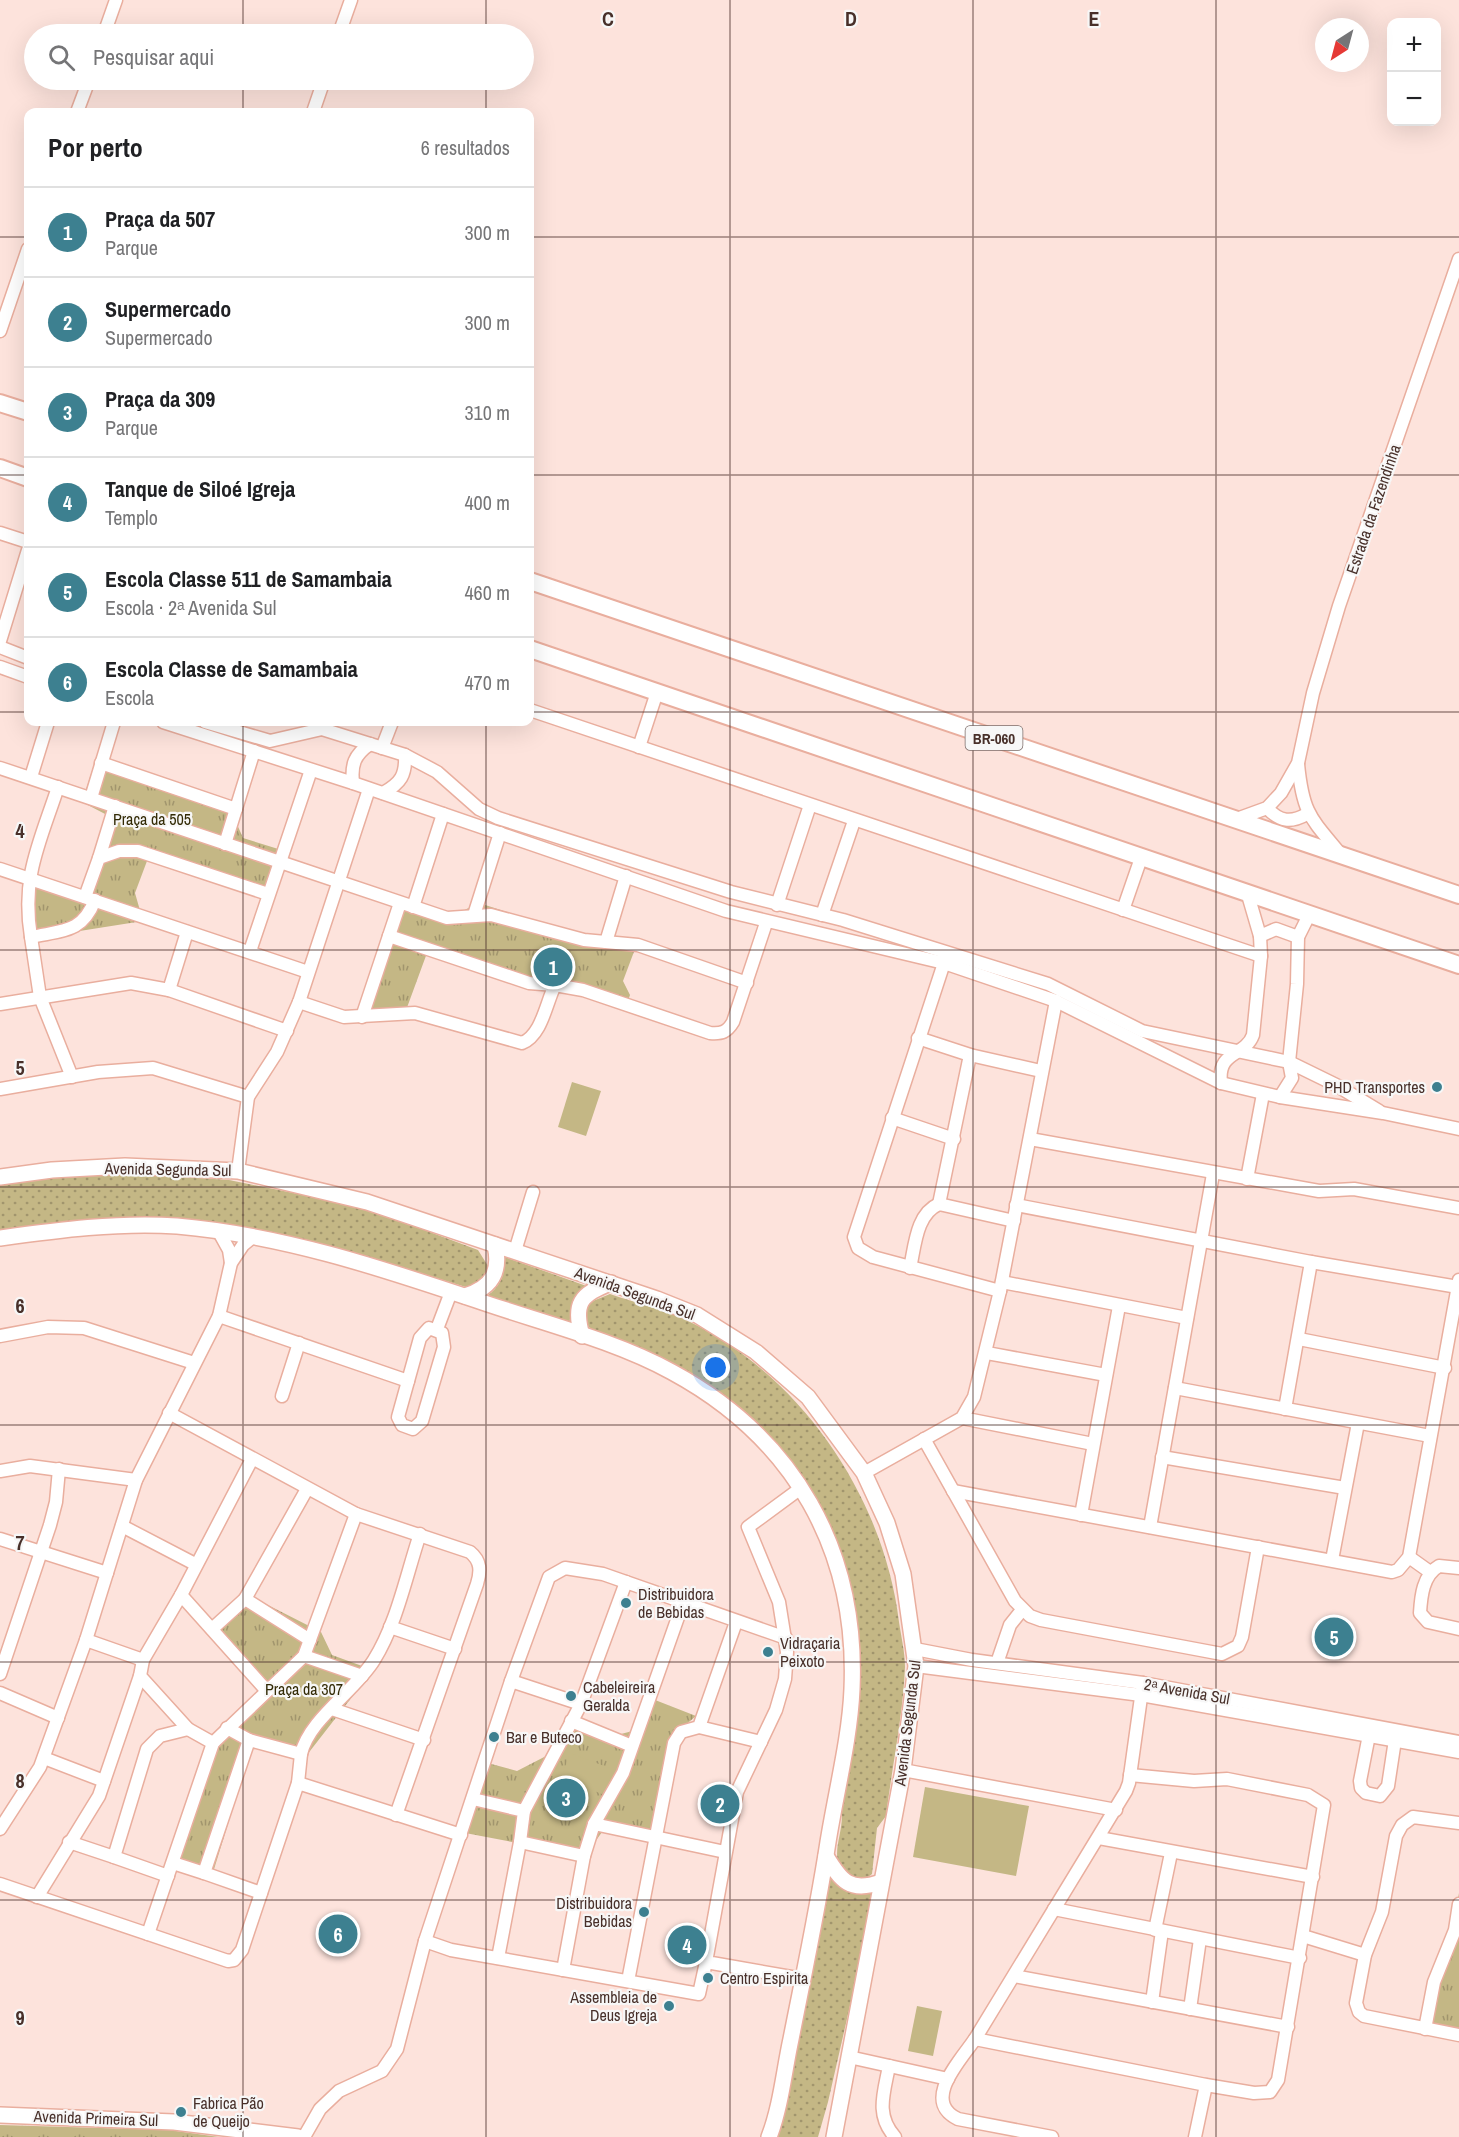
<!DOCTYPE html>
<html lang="pt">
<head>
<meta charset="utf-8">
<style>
  :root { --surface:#fff; --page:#f6f6f6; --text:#202124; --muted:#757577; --line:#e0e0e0; --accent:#3d8090 }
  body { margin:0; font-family:"Archivo Narrow",sans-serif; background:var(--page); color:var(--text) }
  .controls { position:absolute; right:18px; top:18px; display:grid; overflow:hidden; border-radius:12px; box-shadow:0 6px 24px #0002 }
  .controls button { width:54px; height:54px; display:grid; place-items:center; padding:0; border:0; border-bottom:2px solid var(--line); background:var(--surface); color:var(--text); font:30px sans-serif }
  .compass { position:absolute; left:1315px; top:18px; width:54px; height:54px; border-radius:50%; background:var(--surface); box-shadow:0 6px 24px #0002; rotate:216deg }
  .you { position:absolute; left:716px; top:1368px; width:21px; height:21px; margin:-15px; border:4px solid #fff; border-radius:50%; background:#1a73e8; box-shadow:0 0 0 9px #1a73e833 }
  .badge { display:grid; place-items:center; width:39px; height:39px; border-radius:50%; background:var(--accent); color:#fff; font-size:20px; font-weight:700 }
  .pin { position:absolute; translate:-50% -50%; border:3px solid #fff; box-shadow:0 2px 6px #0006 }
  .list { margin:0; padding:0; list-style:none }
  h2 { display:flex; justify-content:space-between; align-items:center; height:78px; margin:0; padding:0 24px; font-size:26px }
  h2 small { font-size:20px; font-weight:400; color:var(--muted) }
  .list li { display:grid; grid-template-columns:39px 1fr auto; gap:18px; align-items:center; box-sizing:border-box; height:90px; padding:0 24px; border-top:2px solid var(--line) }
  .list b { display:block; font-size:22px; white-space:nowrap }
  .list p { margin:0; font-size:20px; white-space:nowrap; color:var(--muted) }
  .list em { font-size:20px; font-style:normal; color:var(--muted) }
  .icon { flex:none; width:33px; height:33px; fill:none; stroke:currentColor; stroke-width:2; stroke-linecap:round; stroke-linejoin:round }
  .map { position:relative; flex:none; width:1459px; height:2137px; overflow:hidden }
  .search { position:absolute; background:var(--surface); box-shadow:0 6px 24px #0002; left:24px; top:24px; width:510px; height:66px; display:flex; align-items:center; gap:15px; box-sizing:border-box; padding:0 21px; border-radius:33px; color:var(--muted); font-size:22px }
  .panel { position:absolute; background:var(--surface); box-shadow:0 6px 24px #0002; left:24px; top:108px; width:510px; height:618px; border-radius:12px }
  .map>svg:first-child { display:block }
  .grass { fill:url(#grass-dots) }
  .park { fill:url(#park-tufts) }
  .garden { fill:#c4b785 }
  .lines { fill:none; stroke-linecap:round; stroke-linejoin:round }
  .minor-casing { stroke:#e9ae9e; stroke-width:15 }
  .major-casing { stroke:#e9ae9e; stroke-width:18 }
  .highway-casing { stroke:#e9ae9e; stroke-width:20 }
  .minor { stroke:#fff; stroke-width:12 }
  .major { stroke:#fff; stroke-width:15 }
  .highway { stroke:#fff; stroke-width:16 }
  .grid { fill:none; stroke:#48302a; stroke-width:1.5; stroke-opacity:0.55 }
  .poi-dot { fill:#3d8090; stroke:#f7f7f7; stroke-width:2 }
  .labels { text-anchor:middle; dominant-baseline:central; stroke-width:4.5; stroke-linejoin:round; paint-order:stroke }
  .shield { fill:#f7f7f7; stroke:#7c6c68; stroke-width:1.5 }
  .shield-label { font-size:15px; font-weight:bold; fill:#48302a }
  .street-label { font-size:16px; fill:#48302a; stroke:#f7f7f7 }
  .park-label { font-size:16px; fill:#322a05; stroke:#f7f7f7 }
  .poi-label { font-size:16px; fill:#48302a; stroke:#f7f7f7; text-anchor:start }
  .grid-label { font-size:20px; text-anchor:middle; font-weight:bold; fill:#48302a; stroke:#f7f7f7; stroke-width:4.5; stroke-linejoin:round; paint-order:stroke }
</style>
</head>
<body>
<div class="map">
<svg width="1459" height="2137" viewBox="0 0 1459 2137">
  <defs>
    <pattern id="grass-dots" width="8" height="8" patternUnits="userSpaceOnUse" patternTransform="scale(1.5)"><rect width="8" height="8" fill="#c4b785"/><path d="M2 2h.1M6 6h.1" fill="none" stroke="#a1956d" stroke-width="1.8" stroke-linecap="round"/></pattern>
    <pattern id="park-tufts" width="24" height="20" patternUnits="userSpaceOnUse" patternTransform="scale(1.5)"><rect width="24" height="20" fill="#c4b785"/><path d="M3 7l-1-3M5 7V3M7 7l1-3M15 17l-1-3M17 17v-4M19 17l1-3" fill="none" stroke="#a1956d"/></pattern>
  </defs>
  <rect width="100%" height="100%" fill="#fde3dc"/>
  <g class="grass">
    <polygon points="107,1172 229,1180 363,1207 478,1250 488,1266 486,1278 469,1288 423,1274 167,1221 0,1234 0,1182"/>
    <path d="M502,1256L595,1289C576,1302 569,1303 570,1328L483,1299C499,1288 507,1276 502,1256Z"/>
    <path d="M610,1294C635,1303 664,1309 688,1321C802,1376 884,1498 899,1622C901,1636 905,1652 905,1667C903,1716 892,1767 886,1816L877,1828L872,1874L863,1881C814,1868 852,1830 839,1803L856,1645L814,1498L789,1458L756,1425L594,1333C585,1323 582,1316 588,1303Z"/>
    <path d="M828,1874C846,1889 852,1897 876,1892L828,2102L818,2137H778Z"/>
  </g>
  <g class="park">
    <path d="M97,755L242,806L236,822L243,838L288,852L272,901L147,861L135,893L143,921L29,939C24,917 17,894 28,873L81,892L107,815L82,802Z"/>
    <polygon points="399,900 454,915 479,903 582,936 638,941 623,981 630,995 625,1009 427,953 405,1013 359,1016"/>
    <polygon points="256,1599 321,1632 332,1655 373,1670 303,1760 252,1746 211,1879 170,1865 207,1745 262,1691 205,1629"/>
    <polygon points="650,1698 696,1716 676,1733 652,1835 607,1825 585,1856 460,1832 484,1762 517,1771 550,1754 567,1715 621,1734 640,1729"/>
    <polygon points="1459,1893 1459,2036 1421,2029 1450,1945"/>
    <polygon points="0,2125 169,2130 219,2137 0,2137"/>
  </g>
  <g class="garden">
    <polygon points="572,1082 601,1091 586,1136 558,1127"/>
    <polygon points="570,1753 612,1769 602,1794 561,1778"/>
    <polygon points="925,1787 1029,1806 1016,1876 913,1857"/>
    <polygon points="917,2006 942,2011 933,2056 908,2051"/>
  </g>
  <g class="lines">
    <g class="minor-casing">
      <g id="minor">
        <polyline points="104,34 116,0"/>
        <polyline points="339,34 351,0"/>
        <polyline points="77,112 89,80"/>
        <polyline points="313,112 324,80"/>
        <polyline points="0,331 28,249"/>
        <polyline points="0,533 28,542"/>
        <polyline points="0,641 28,550"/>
        <polyline points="0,647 28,658"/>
        <polyline points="0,667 28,677"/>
        <polyline points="530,710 1261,956"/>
        <polyline points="163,722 353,783 726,911 944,963 1056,1001 1221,1083 1280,1097 1383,1113 1459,1129"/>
        <polyline points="205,722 270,741 322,729 405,755 437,772 479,809 498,818 731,892 843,920 1048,984 1142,1031 1289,1062 1336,1085 1379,1111"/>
        <polyline points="639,747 657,692"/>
        <polyline points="382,748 392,722"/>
        <polyline points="101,763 236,809"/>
        <path d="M1298,764C1303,815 1311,818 1342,856"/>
        <polyline points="0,768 447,918 491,915 584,940 638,945 747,983"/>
        <polyline points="31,777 48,722"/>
        <path d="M353,783C351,765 354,755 370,744"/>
        <path d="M383,793C401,783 406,775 405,755"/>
        <polyline points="91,798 114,722"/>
        <path d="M1267,808C1280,822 1291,823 1307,814"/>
        <polyline points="1234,820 1267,808 1281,793 1298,763 1313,693 1339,606 1459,259"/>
        <polyline points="225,844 254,751"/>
        <polyline points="99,858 115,806"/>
        <polyline points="0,869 308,972"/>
        <polyline points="85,897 99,858 119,851 138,851 268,894"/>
        <polyline points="777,905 810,805"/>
        <polyline points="413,907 443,814"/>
        <polyline points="1123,910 1141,858"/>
        <polyline points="474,915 500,833"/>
        <polyline points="822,915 854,821"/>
        <polyline points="389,936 529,983 555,985"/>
        <polyline points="1260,936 1276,929 1298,937"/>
        <path d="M31,937C21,877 40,842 58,787"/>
        <polyline points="606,942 626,876"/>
        <polyline points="250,951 311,770"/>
        <polyline points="944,963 854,1237 858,1248 873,1257 1000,1291"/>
        <polyline points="169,990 187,932"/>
        <path d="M299,1002L344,1017L415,1013L522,1043C542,1035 546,1003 555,985L583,990L710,1033C722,1034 727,1032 733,1022L766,923"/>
        <polyline points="0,1004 131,983 169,990 287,1031"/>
        <polyline points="362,1017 400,903"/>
        <polyline points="918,1038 970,1055 1041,1071"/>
        <path d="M72,1077L40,997L31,937C63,930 82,933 95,900"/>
        <path d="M1221,1083C1217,1050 1245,1057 1253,1035L1261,956L1260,936L1248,895"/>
        <polyline points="0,1089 98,1072 153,1068 248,1097"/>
        <polyline points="1280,1097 1292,1078 1289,1062 1297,984 1298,937 1309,915"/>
        <polyline points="892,1118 954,1139"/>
        <polyline points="1030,1139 1319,1191 1354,1189 1459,1208"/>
        <polyline points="238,1171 248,1097 277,1052 299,1002 369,789"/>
        <polyline points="1247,1179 1263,1094"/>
        <polyline points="939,1204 970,1055"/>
        <polyline points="1016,1205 1311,1262 1458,1287"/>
        <polyline points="219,1232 229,1250 231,1263"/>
        <polyline points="515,1251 533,1192"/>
        <path d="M910,1268C915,1246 916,1214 939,1204L1014,1221"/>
        <polyline points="1002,1282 1187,1318"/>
        <polyline points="219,1316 408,1381"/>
        <polygon points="429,1328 442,1333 444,1347 422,1421 413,1429 402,1425 398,1417 420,1338"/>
        <polyline points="437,1329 451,1292"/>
        <polyline points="0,1336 48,1327 84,1328 194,1363"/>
        <polyline points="1299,1339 1445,1368"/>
        <polyline points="987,1353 1106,1375"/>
        <polyline points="1175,1388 1430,1436"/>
        <polyline points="282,1396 299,1343"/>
        <polyline points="1285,1409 1311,1262"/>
        <path d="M169,1413L356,1514L470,1552C481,1561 481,1571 477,1584L396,1815"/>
        <polyline points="962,1418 1093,1444"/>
        <polyline points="924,1439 1015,1601 1030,1616 1041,1620 1222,1654 1238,1646 1242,1637 1258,1547"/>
        <polyline points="1162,1457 1345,1488"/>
        <polyline points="0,1471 30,1466 136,1480"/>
        <polyline points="864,1473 962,1418 974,1397 1000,1291 1056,1001"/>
        <polyline points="801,1488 748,1527 779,1602 787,1652 785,1679 776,1710 737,1792 706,1962 803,1979"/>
        <polyline points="307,1489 245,1599 310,1640"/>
        <polyline points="953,1491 1392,1572 1398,1570 1409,1557 1459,1280"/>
        <polyline points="1081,1515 1119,1306"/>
        <polyline points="122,1526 195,1564"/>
        <polyline points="1150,1527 1213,1174"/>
        <polyline points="0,1539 107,1573"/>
        <polyline points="1409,1557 1430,1572"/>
        <polyline points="1332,1560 1358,1423"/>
        <path d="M1459,1568L1439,1566C1423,1575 1421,1596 1420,1613L1428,1622L1459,1629"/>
        <polyline points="181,1595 266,1690"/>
        <polyline points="390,1627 455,1649"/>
        <polyline points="212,1629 245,1599"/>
        <polyline points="86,1640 143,1660"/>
        <polyline points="915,1649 972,1660 1143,1683 1459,1742"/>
        <polyline points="304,1656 362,1676"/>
        <polyline points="997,1663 1010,1625 1022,1610"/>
        <polyline points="916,1666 1141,1695 1459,1752"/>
        <polyline points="0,1674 50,1525 56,1502 59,1469"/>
        <polyline points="511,1681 581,1704"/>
        <polyline points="0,1693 58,1718"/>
        <polyline points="332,1709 424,1740"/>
        <polyline points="571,1721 632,1746"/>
        <polyline points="699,1727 761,1742"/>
        <polyline points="227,1728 249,1740"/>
        <polyline points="1369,1735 1360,1781 1361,1788 1366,1793 1380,1796 1388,1786 1395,1740"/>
        <polyline points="213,1743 188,1729 140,1676 143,1660 181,1595 252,1459"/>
        <polyline points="44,1758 104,1781"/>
        <polyline points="903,1770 1116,1810"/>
        <polyline points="298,1783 301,1754"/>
        <polyline points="473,1799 524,1811 520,1842 584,1856 594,1824 725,1852"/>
        <polyline points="524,1811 581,1704 626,1582"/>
        <polyline points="1459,1823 1413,1817 1402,1825 1396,1836 1382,1912 1365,1955 1356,2003 1359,2012 1364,2016 1459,2035"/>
        <polyline points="594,1824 623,1773 683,1603"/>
        <polyline points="0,1829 40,1767 86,1640 136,1480 219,1316 231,1263 243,1245 254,1236"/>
        <polyline points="1099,1838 1313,1877"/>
        <polyline points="69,1842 114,1857"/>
        <polyline points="173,1863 204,1873"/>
        <polyline points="168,1876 114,1857 147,1749 160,1736 188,1729"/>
        <polyline points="0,1884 228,1961 234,1960 242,1950 298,1783 461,1835"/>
        <path d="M261,1893L204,1873L249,1740L301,1754C309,1719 355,1691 374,1660C397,1623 406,1576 420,1534"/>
        <polyline points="37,1897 99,1796 140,1676"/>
        <polyline points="1054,1909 1300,1958"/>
        <polyline points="1155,1930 1171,1853"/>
        <polyline points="148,1934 213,1743 304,1656 356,1514"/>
        <polyline points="1303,1936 1365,1955"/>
        <polyline points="425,1941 451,1950 699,1994 706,1962"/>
        <polyline points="498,1958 520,1842"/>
        <polyline points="563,1970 584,1856"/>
        <polyline points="1014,1976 1288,2027"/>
        <polyline points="628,1981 674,1743 681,1732 699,1727 736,1622"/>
        <polyline points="1152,2002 1162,1931"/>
        <polyline points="1190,2009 1200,1939"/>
        <polyline points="1425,2029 1434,1982 1455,1930 1459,1904"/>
        <polyline points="975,2039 1206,2085 1254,2093 1270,2092 1278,2080 1324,1805 1308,1795 1227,1779 1194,1781 1130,1775"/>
        <polyline points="849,2057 948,2079"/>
        <path d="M889,2066C884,2093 875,2115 895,2137"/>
        <polyline points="304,2137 320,2109 339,2091 382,2071 397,2049 425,1941 511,1681 549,1577 565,1568 603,1574 786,1638"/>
        <path d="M1052,2137L958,2119C921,2101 960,2061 975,2039L1126,1791L1129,1783L1143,1683"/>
        <polyline points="1195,2137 1206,2085"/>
      </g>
    </g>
    <g class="major-casing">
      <g id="major">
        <polyline points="0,1177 52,1170 125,1166 238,1171 367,1202 657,1299 697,1315 756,1352 808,1397 864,1473 887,1523 903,1574 916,1666 903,1770 834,2137"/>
        <path d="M0,1238C58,1230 118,1222 177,1226C281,1235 378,1267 476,1300C539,1322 614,1340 672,1372C794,1438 858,1550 852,1689C850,1738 836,1792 828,1842C818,1908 804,1973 791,2039C784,2071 781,2106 769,2137"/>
        <path d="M465,1296C492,1288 501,1272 495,1245"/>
        <path d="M582,1336C573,1304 580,1294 611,1283"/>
        <path d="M826,1856C841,1881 850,1893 881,1882"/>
        <polyline points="0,2115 174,2122 298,2137"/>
      </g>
    </g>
    <g class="highway-casing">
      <g id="highway">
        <polyline points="0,403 28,412"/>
        <polyline points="0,468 28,478"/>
        <polyline points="530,581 1459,895"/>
        <polyline points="530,649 1459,965"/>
      </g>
    </g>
    <use href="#minor" class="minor"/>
    <use href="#major" class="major"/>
    <use href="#highway" class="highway"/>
  </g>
  <path class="grid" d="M243,0V34M486,0V34M730,0V2137M973,0V2137M1216,0V2137M243,80V112M486,80V112M0,237H28M530,237H1459M0,475H28M530,475H1459M0,712H28M530,712H1459M243,722V2137M486,722V2137M0,950H1459M0,1187H1459M0,1425H1459M0,1662H1459M0,1900H1459"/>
  <g class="poi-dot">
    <circle cx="1437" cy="1087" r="6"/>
    <circle cx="626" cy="1603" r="6"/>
    <circle cx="768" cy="1652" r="6"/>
    <circle cx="571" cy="1696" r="6"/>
    <circle cx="494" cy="1737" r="6"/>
    <circle cx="644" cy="1912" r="6"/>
    <circle cx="708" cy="1978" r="6"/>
    <circle cx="669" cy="2006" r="6"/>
    <circle cx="181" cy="2112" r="6"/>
  </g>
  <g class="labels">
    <rect class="shield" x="965.5" y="726" width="57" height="24" rx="4.5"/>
    <g class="shield-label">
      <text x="994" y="738">BR-060</text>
    </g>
    <g class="street-label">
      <text transform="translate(1373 509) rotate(-71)">Estrada da Fazendinha</text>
      <text transform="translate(168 1169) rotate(1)">Avenida Segunda Sul</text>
      <text transform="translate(635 1293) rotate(20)">Avenida Segunda Sul</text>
      <text transform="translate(1187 1691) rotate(10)">2ᵃ Avenida Sul</text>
      <text transform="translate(907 1723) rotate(-83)">Avenida Segunda Sul</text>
      <text transform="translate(96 2118) rotate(2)">Avenida Primeira Sul</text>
    </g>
    <g class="park-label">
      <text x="152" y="819">Praça da 505</text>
      <text x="304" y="1689">Praça da 307</text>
    </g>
    <g class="poi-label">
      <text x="1425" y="1087" text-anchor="end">PHD Transportes</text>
      <text x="638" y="1594">Distribuidora<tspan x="638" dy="18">de Bebidas</tspan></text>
      <text x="780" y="1643">Vidraçaria<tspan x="780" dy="18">Peixoto</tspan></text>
      <text x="583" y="1687">Cabeleireira<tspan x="583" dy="18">Geralda</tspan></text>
      <text x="506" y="1737">Bar e Buteco</text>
      <text x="632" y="1903" text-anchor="end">Distribuidora<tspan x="632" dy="18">Bebidas</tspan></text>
      <text x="720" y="1978">Centro Espirita</text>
      <text x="657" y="1997" text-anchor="end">Assembleia de<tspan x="657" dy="18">Deus Igreja</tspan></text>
      <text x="193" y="2103">Fabrica Pão<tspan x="193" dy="18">de Queijo</tspan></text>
    </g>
  </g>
  <g class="grid-label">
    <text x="608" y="26">C</text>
    <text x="851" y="26">D</text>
    <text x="1094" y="26">E</text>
    <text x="20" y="838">4</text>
    <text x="20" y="1075">5</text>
    <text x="20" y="1313">6</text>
    <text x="20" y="1550">7</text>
    <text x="20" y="1788">8</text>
    <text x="20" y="2025">9</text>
  </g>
</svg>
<div class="controls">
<button>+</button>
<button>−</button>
</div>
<svg class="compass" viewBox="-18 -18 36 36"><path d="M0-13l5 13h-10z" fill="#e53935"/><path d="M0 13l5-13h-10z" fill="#757577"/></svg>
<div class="you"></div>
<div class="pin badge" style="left:553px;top:967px">1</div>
<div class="pin badge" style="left:720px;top:1804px">2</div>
<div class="pin badge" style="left:566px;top:1798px">3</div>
<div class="pin badge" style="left:687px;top:1945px">4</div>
<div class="pin badge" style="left:1334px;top:1637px">5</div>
<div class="pin badge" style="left:338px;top:1934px">6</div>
<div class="search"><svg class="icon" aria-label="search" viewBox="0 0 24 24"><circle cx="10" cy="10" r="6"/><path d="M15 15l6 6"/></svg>Pesquisar aqui</div>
<section class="panel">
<h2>Por perto<small>6 resultados</small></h2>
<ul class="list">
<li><span class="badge">1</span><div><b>Praça da 507</b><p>Parque</p></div><em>300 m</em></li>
<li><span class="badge">2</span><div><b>Supermercado</b><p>Supermercado</p></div><em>300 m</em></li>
<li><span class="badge">3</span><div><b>Praça da 309</b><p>Parque</p></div><em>310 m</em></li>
<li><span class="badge">4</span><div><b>Tanque de Siloé Igreja</b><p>Templo</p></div><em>400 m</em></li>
<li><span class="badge">5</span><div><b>Escola Classe 511 de Samambaia</b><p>Escola · 2ᵃ Avenida Sul</p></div><em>460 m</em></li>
<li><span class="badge">6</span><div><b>Escola Classe de Samambaia</b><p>Escola</p></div><em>470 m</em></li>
</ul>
</section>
</div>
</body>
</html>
